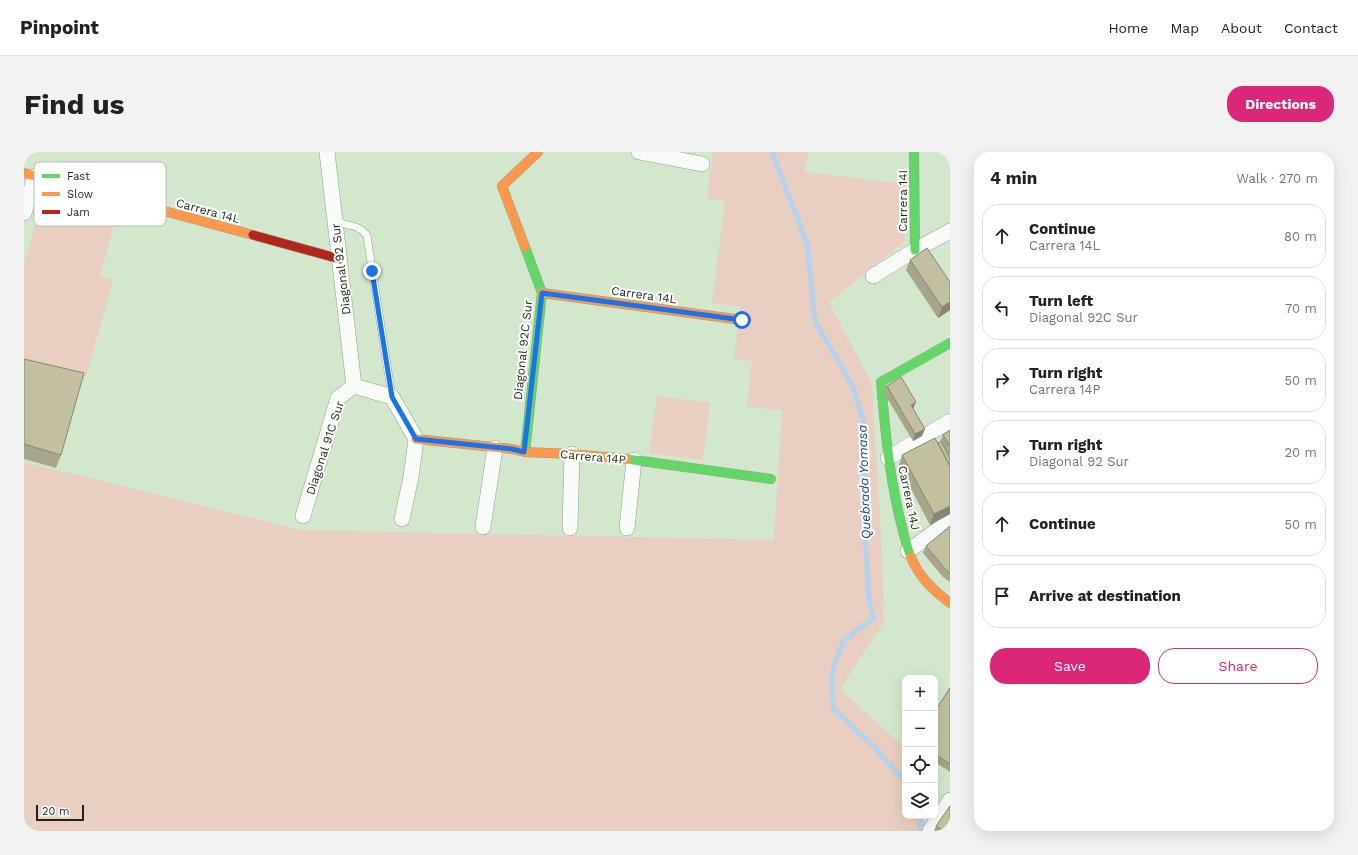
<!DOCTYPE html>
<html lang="en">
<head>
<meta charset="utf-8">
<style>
  :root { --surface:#fff; --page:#f2f2f2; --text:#202124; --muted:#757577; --line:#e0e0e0; --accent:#db2777 }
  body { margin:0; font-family:"Work Sans",sans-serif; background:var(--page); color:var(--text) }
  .controls { position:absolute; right:12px; bottom:12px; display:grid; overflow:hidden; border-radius:8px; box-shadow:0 4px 16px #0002 }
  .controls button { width:36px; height:36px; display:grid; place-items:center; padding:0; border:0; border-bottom:1px solid var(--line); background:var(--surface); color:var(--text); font:20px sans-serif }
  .scale { position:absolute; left:12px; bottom:10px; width:48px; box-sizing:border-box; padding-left:4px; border:2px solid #1a2815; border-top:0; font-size:11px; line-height:14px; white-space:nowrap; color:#1a2815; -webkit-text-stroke:3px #fff; paint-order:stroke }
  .stop { position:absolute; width:12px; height:12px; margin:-9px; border:3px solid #1a73e8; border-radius:50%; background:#fff }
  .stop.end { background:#1a73e8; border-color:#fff; box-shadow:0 1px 4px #0008 }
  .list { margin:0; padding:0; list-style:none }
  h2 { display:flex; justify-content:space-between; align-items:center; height:52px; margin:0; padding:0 16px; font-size:17px }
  h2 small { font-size:13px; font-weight:400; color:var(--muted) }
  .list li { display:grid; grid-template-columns:26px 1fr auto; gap:12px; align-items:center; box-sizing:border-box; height:64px; margin:0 8px 8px; padding:0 8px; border:1px solid var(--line); border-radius:16px }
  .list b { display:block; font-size:15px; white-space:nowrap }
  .list p { margin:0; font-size:13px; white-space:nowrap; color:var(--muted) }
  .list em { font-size:13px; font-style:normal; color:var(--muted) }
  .actions { display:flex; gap:8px; padding:12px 16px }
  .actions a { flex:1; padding:9px 0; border:1px solid var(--accent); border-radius:16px; text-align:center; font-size:14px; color:var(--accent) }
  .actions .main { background:var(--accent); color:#fff }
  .icon { flex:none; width:22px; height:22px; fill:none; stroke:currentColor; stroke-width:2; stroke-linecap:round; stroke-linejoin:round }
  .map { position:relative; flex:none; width:926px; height:679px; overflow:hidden; border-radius:16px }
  header { display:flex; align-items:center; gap:24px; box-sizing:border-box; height:56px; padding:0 20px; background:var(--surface); border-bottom:1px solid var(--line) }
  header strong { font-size:19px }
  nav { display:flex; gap:22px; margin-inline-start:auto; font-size:14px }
  .intro { display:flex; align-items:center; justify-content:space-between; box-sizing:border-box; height:96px; padding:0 24px }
  h1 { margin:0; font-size:28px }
  .button { padding:10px 18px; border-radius:16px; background:var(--accent); color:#fff; font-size:14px; font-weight:700 }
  main { display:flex; gap:24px; padding:0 24px }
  aside { flex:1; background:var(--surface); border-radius:16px; box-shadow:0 4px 16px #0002 }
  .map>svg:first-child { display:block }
  .green { fill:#e9cec2 }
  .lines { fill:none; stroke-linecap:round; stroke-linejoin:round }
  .stream { stroke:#b6d3ed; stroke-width:5 }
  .lane-casing { stroke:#92a28c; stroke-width:8 }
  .street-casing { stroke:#92a28c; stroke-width:16 }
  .fast-casing { stroke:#92a28c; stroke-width:10 }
  .slow-casing { stroke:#92a28c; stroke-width:10 }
  .jam-casing { stroke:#92a28c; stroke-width:10 }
  .lane { stroke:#f8fbf7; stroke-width:7 }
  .street { stroke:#f8fbf7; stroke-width:15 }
  .fast { stroke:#63d668; stroke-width:9 }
  .slow { stroke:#ff974d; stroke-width:9 }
  .jam { stroke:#b3261e; stroke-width:9 }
  .wall { fill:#a7a58a }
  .shaded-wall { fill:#888671 }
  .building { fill:#c2c0a1; stroke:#888671 }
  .route { stroke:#1a73e8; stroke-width:5 }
  .labels { text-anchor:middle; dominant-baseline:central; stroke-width:4; stroke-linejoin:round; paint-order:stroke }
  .street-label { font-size:12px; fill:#1a2815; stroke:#fff }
  .water-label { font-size:13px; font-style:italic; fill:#0c4186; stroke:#fff }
  .key { fill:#fff; stroke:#babeb9; stroke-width:1 }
  .key-label { font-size:11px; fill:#1a2815 }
</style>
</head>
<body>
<header>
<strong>Pinpoint</strong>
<nav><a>Home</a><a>Map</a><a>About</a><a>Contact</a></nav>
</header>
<div class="intro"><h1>Find us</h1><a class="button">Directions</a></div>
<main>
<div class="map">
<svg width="926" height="679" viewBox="0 0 926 679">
  <rect width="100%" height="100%" fill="#d2e7cb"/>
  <g class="green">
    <polygon points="689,0 784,0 781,20 880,32 881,89 805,150 848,232 858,400 860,470 816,537 881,596 881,664 901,664 901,679 0,679 0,310 277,378 750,388 758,259 723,254 728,209 710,207 716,155 688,151 701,49 683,46"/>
    <polygon points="20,41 93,62 76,124 89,128 61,228 0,212 0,113"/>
    <polygon points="633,244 686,251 679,308 625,301"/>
  </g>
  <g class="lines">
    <g class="stream">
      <polyline points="748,0 783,91 791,169 829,235 839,268 841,378 845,448 850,466 819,489 808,521 809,556 851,596 881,629"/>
      <polyline points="896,664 897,679"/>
    </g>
    <g class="lane-casing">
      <path id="lane" d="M311,70C323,73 336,73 343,84L368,245"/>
    </g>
    <g class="street-casing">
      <g id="street">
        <polyline points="303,0 330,234"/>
        <polyline points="615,0 678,12"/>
        <polyline points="0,61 11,24"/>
        <polyline points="849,124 891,98 926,79"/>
        <polyline points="330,234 368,245 392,287 387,325 378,367"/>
        <polyline points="864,306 926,269"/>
        <polyline points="279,364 314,246 330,234"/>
        <polyline points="459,375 471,296"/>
        <polyline points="546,376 548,302"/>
        <polyline points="603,376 610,308"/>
        <polyline points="884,399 926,369"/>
        <polyline points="906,679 926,648"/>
      </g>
    </g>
    <g class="fast-casing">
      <g id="fast">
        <polyline points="890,0 891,98"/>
        <polyline points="501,95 518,141 501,300"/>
        <polyline points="603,307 747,327"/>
        <path d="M887,405C882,393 879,380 876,367C865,322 861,276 857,230L926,191"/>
      </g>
    </g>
    <g class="slow-casing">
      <g id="slow">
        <polyline points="0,21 229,83"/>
        <polyline points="501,95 478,34 514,0"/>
        <polyline points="518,141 718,168"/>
        <polyline points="392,287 488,297 501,300 548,302 603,307"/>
        <path d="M887,405C895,425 909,438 926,451"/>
      </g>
    </g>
    <g class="jam-casing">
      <polyline id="jam" points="229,83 316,107"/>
    </g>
    <use href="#lane" class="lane"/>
    <use href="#street" class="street"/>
    <use href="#fast" class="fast"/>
    <use href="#slow" class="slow"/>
    <use href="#jam" class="jam"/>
  </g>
  <g class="wall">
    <polygon points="886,108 926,158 914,166 882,118"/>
    <polygon points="0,207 37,303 32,316 0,307"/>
    <polygon points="863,234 889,257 898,284 889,289 860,241"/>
    <polygon points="926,278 926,305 923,300 926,307 926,362 906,373 875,314 878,303 916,290 919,283"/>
    <polygon points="926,374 926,430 919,425 899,401 902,394"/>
    <polygon points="926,536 926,620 911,610 911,559"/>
    <polygon points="912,674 926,679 910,679"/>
  </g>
  <g class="shaded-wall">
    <polygon points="926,150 926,158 914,166 918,155"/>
    <polygon points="892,250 889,257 887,253"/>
    <polygon points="901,277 898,284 889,289 891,282"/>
    <polygon points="926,354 926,362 906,373 910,362"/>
  </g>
  <g class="building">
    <polygon points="903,96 926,130 926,150 918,155 886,108"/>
    <polygon points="0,207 60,221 37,303 0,292"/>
    <polygon points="877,225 892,250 887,253 901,277 891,282 863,234"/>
    <polygon points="926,278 926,294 919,283"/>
    <polygon points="911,286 926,314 926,354 910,362 878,303"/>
    <polygon points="917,289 926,307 926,314 914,291"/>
    <polygon points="926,374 926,421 922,418 902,394"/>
    <polygon points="926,536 926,612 911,602 911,559"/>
    <polygon points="926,654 926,679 919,679 912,674"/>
  </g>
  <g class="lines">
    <polyline class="route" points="348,119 368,245 392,287 488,297 500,300 518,141 718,168"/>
  </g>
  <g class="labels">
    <g class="street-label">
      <text transform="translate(879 49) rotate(-90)">Carrera 14I</text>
      <text transform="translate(184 59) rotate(15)">Carrera 14L</text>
      <text transform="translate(317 117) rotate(-97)">Diagonal 92 Sur</text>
      <text transform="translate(620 143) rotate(8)">Carrera 14L</text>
      <text transform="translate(499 198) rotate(-84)">Diagonal 92C Sur</text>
      <text transform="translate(301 296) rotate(-72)">Diagonal 91C Sur</text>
      <text transform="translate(569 305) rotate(5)">Carrera 14P</text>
      <text transform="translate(885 346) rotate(78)">Carrera 14J</text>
    </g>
    <g class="water-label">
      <text transform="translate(840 330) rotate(-92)">Quebrada Yomasa</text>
    </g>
  </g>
  <rect x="10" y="10" width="132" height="64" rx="6" class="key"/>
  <rect x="18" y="22" width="18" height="4" fill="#63d668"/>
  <rect x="18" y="40" width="18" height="4" fill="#ff974d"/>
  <rect x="18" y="58" width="18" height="4" fill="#b3261e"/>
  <g class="key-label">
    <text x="43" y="28">Fast</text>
    <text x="43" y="46">Slow</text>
    <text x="43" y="64">Jam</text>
  </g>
</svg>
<div class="controls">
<button>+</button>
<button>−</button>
<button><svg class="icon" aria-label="locate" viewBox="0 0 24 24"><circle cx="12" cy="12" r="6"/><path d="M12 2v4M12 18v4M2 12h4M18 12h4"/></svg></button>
<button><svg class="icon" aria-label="layers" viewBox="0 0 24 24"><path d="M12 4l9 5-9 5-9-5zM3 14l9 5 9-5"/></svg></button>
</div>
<div class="scale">20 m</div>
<div class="stop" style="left:718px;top:168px"></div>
<div class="stop end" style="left:348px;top:119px"></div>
</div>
<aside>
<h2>4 min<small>Walk · 270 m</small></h2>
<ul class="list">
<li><svg class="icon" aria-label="ahead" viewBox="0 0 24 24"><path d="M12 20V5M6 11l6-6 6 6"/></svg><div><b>Continue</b><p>Carrera 14L</p></div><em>80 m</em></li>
<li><svg class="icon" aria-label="left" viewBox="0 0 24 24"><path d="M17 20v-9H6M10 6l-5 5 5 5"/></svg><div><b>Turn left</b><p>Diagonal 92C Sur</p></div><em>70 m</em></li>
<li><svg class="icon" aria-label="right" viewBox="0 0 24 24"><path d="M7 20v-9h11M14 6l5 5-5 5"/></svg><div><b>Turn right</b><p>Carrera 14P</p></div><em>50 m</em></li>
<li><svg class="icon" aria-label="right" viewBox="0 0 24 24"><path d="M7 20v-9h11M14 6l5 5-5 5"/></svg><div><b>Turn right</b><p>Diagonal 92 Sur</p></div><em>20 m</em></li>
<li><svg class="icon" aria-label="ahead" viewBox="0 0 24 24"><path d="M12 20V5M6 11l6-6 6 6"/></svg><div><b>Continue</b></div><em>50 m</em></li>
<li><svg class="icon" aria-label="arrive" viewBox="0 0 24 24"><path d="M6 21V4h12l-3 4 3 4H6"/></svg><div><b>Arrive at destination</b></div></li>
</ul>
<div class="actions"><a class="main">Save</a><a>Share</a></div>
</aside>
</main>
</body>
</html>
